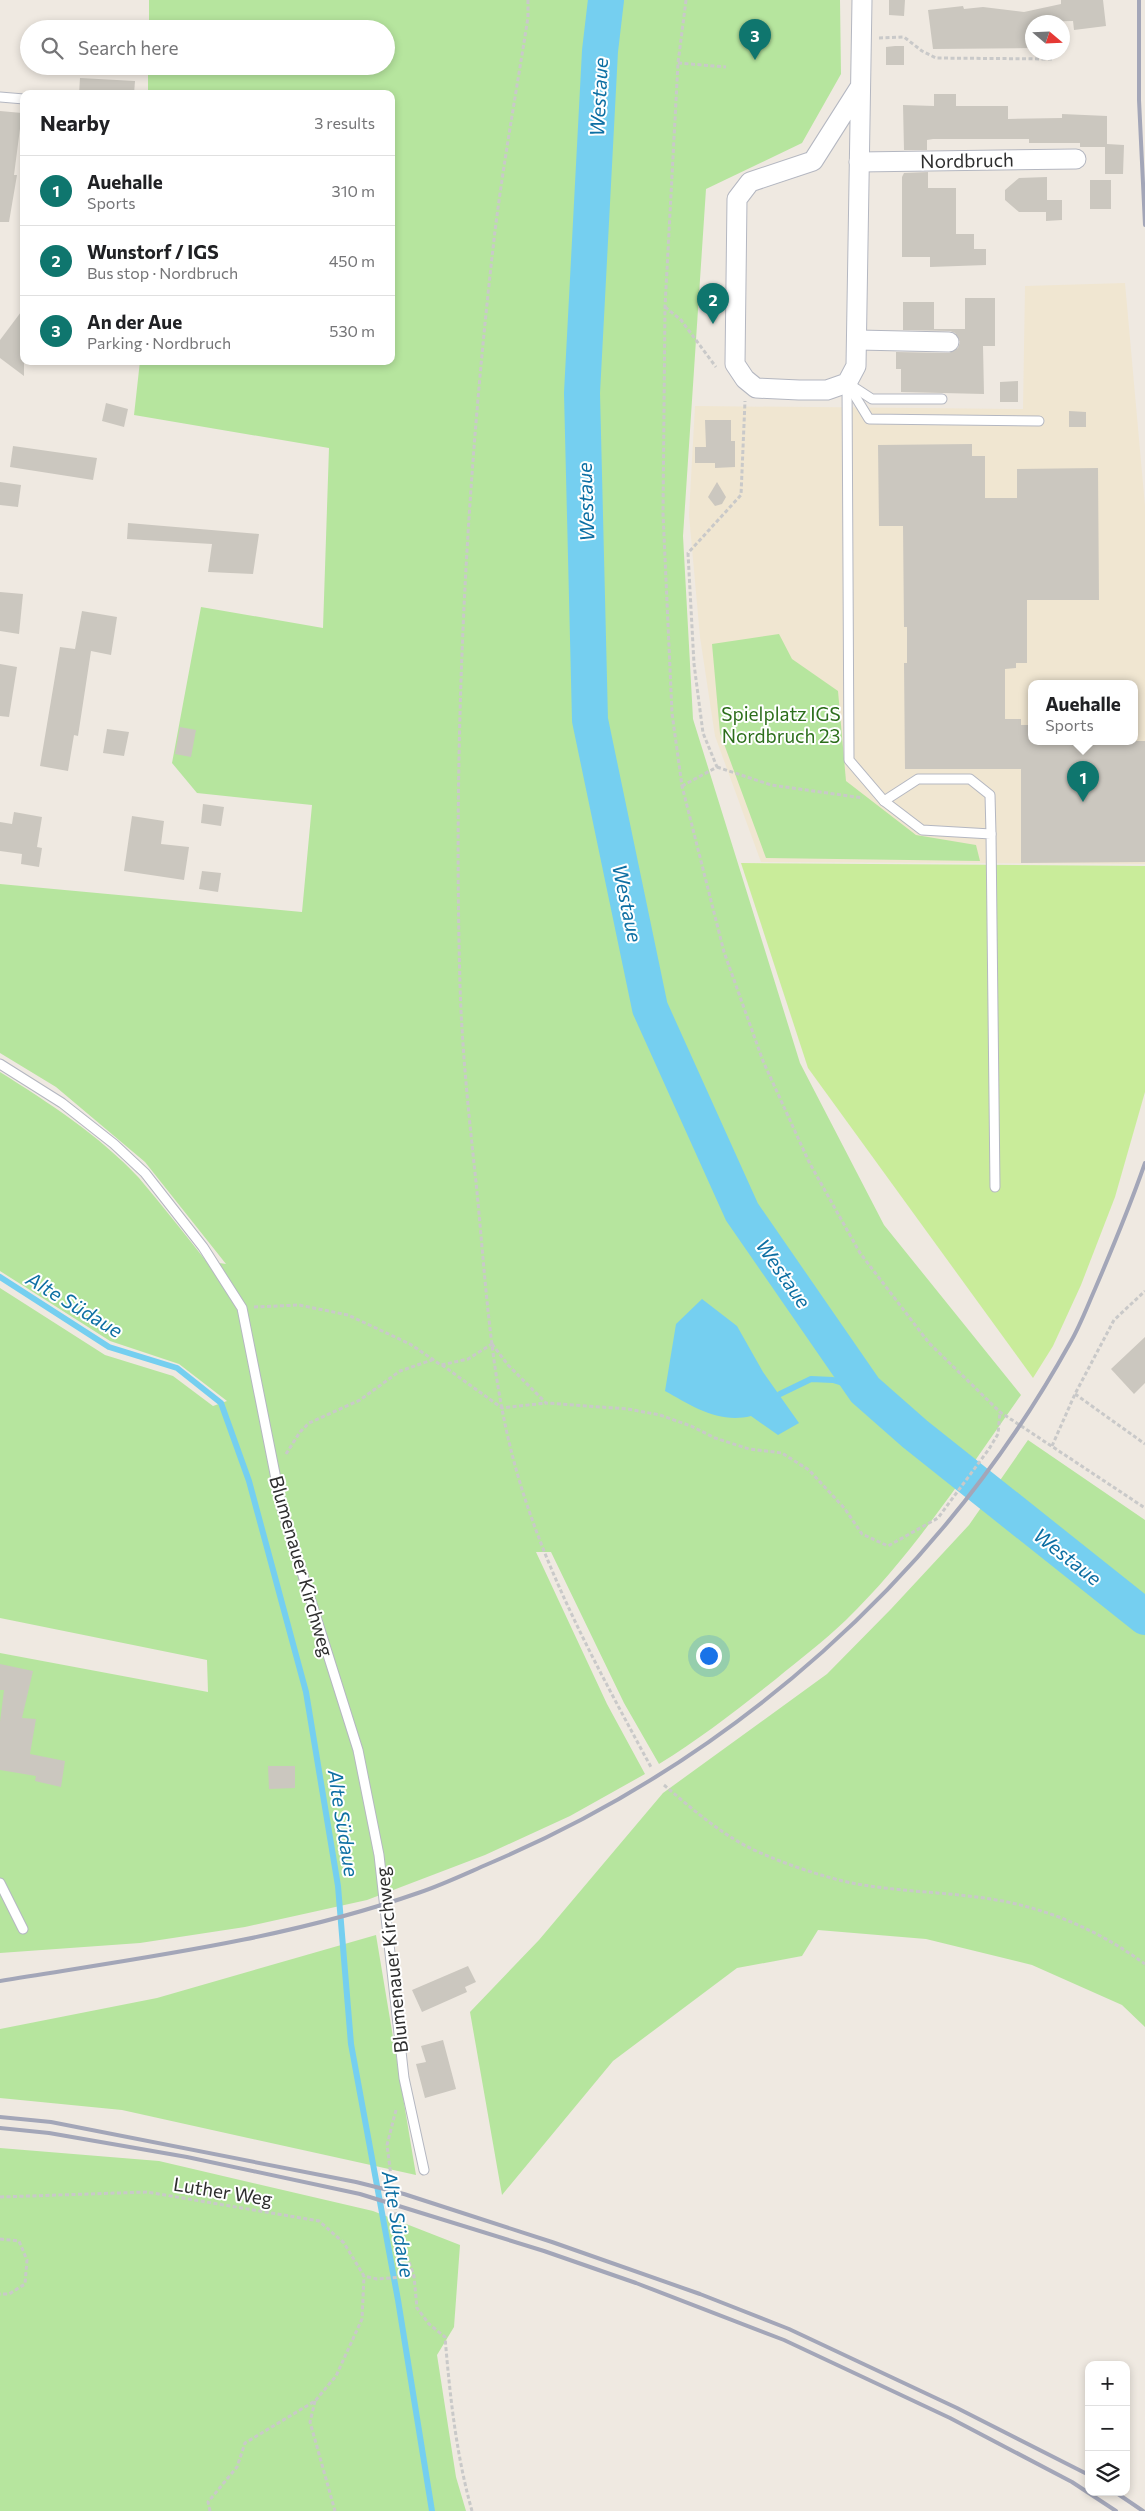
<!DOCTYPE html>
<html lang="en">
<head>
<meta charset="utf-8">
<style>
  :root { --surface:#fff; --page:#f6f6f6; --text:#202124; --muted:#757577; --line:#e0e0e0; --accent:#0f766e }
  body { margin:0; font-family:Commissioner,sans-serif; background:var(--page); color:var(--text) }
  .controls { position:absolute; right:15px; bottom:15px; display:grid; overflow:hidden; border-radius:10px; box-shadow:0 2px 8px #0003 }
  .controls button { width:45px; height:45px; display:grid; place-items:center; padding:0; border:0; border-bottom:1px solid var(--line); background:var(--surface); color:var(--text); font:25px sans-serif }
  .compass { position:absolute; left:1025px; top:15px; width:45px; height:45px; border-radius:50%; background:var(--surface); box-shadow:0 2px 8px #0003; rotate:109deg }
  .you { position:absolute; left:708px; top:1655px; width:18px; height:18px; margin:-12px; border:4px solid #fff; border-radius:50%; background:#1a73e8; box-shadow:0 0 0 8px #1a73e833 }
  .badge { display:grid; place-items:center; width:32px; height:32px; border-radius:50%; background:var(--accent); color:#fff; font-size:16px; font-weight:700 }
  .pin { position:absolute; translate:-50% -41px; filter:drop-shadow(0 1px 2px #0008) }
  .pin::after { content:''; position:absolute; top:26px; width:18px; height:15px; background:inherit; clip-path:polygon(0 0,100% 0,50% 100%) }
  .popup { position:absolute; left:1028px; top:680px; width:110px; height:65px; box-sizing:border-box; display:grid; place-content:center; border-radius:10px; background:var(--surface); filter:drop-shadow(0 1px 4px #0005); font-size:16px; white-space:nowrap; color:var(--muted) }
  .popup b { font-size:19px; color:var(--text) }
  .popup::after { content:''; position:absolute; left:50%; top:100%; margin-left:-10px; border:10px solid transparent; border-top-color:var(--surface) }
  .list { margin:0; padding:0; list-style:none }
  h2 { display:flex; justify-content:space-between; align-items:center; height:65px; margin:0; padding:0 20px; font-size:21px }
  h2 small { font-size:16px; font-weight:400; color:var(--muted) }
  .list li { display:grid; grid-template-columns:32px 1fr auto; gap:15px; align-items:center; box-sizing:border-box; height:70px; padding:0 20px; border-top:1px solid var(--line) }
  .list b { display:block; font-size:19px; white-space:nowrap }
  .list p { margin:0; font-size:16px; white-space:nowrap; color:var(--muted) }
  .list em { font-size:16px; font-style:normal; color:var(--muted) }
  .icon { flex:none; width:28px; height:28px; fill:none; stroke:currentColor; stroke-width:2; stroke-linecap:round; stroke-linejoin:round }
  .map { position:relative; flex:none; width:1145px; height:2511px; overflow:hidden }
  .search { position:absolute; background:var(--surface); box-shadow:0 2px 8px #0003; left:20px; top:20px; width:375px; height:55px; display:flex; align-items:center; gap:12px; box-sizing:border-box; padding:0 18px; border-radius:28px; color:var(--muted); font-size:19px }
  .panel { position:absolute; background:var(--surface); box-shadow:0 2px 8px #0003; left:20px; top:90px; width:375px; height:275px; border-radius:10px }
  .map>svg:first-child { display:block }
  .education { fill:#f0e6d1; fill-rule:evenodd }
  .green { fill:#b6e59e }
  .pitch { fill:#c9ec9a }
  .water { fill:#75cff0 }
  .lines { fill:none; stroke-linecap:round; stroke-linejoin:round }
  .stream { stroke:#75cff0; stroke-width:6 }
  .river { stroke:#75cff0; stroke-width:36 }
  .building { fill:#cbc7bf }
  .lane-casing { stroke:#b4b7c1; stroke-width:11 }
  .street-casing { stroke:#b4b7c1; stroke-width:21 }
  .path { stroke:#c9c9c9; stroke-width:3; stroke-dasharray:4 2.5; stroke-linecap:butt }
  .lane { stroke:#fff; stroke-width:9 }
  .street { stroke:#fff; stroke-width:19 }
  .rail { stroke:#a3a6b8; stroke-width:4 }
  .labels { text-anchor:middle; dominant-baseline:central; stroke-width:4; stroke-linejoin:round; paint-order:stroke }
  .street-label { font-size:19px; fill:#2e2e2e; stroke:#fff }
  .park-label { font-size:19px; fill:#2c6e1b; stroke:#fff }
  .water-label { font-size:20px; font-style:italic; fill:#0d6fa3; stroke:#fff }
</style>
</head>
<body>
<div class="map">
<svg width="1145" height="2511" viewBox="0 0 1145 2511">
  <rect width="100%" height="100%" fill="#efe9e1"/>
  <path class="education" d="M1125,283L1145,506V864L761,862L715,736L700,637L689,515L695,406L1023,409L1025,286ZM1032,683H1134V741H1032Z"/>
  <g class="green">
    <path d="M149,0H840L841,74L802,143L706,189L683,536L693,719L800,1063L884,1225L1021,1395C966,1472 914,1554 846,1620C824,1641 799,1660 776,1679C738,1709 700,1739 659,1764L624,1703L551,1552H536L607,1704L645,1774L570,1816L485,1855L367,1900L245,1927L140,1943L0,1953V1653L208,1692L207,1660L0,1618V1288L105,1355L173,1376L213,1406L227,1401L179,1364L110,1341L0,1271V1072C49,1103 99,1135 139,1178C162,1205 184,1233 206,1261L226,1264L145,1162L56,1087L0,1053V884L302,912L312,805L197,793L172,763L201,607L323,628L329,448L134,415L140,361H391V94H148V66H386V29H149Z"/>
    <polygon points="779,634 792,659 838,691 846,781 916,835 976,845 980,861 766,858 720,733 712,644"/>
    <polygon points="1028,1440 1145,1520 1145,2027 1122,2005 1032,1965 926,1939 818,1930 802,1956 737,1968 613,2061 502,2195 470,2012 539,1940 663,1793 827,1674 891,1609 969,1525"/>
    <polygon points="376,1935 416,2175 122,2110 0,2098 0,2029 157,1998"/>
    <polygon points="0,2148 159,2161 373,2211 460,2245 454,2327 437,2355 456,2477 466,2511 0,2511"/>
  </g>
  <polygon class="pitch" points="741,863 1145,866 1145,1092 1115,1197 1081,1285 1053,1346 1033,1378 808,1068"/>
  <path class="water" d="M702,1299L737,1326L763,1372L799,1423L778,1435L751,1416C719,1424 692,1406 665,1391L676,1324Z"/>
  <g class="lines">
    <g class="stream">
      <polyline points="0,1277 109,1347 177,1368 221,1403 249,1481 306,1692 338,1886 351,2044 398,2300 432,2511"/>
      <polyline points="780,1394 811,1379 833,1380 865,1390"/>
    </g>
    <polyline class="river" points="606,0 600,51 582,393 590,720 650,1008 742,1212 865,1390 915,1434 1145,1617"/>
  </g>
  <g class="building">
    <polygon points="889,0 905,0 904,16 889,15"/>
    <polygon points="1061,0 1103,0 1106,26 1074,30 1073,21 1032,22 1032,48 933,49 928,10 963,6 964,9 983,7 1024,12 1061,4"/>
    <polygon points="895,46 904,46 904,65 886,65 886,47"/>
    <polygon points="80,78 135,81 134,94 79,94"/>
    <polygon points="934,94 956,94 956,106 1008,106 1008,119 1062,118 1062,114 1107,116 1107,144 1124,145 1123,174 1105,174 1105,147 1080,147 1080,143 1029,143 1029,139 933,139 927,140 927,150 904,150 903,105 934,106"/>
    <polygon points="0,111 22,113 14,175 17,175 9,222 0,222"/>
    <polygon points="928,172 928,188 956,188 956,234 974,234 974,249 986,249 986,265 930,267 930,257 902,257 902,177 904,173"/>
    <polygon points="1047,177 1047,200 1062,200 1062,220 1046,221 1046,212 1019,212 1005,200 1005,190 1019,178"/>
    <rect x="1090" y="180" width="21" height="29"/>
    <polygon points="965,298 995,298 995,346 983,346 984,394 901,392 901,369 896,369 896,352 949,353 958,348 960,342 955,333 950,331 903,330 903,302 934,302 934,329 965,329"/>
    <polygon points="24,308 24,376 0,358 0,340"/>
    <polygon points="1018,381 1018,402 1000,402 1000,382"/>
    <polygon points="106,403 128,409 124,427 102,421"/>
    <polygon points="1069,411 1086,412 1086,427 1069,427"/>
    <polygon points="705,420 731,420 731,441 735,441 735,467 715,468 715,463 695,463 695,447 706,447"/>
    <polygon points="972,444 972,456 985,456 985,498 1017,498 1017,469 1098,468 1099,600 1027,600 1027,663 1016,663 1016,668 1005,669 1005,719 1021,719 1021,725 1032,725 1032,741 1145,741 1145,862 1021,863 1021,769 905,769 904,663 907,663 907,627 904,627 903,526 879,526 878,445"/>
    <polygon points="13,446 97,458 93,480 10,467"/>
    <polygon points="0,482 21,485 18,507 0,505"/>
    <polygon points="717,482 726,497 722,504 715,506 708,497"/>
    <polygon points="128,523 259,534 253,574 208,572 212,544 127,539"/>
    <polygon points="0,592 23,594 19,634 0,631"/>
    <polygon points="82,611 117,617 111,655 91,651 78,736 74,735 68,771 40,766 60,647 75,649"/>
    <polygon points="0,664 17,667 9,717 0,716"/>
    <polygon points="180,727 196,730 191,757 175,754"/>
    <polygon points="107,729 129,732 124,756 103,753"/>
    <polygon points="203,804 224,807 221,826 201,823"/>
    <polygon points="14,812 42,817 37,847 42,848 39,867 21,864 22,854 0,851 0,822 12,824"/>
    <polygon points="132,816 164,821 161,844 189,847 184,880 124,871"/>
    <polygon points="202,871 221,873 218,892 199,889"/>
    <polygon points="1145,1337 1145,1383 1134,1394 1111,1369"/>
    <polygon points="0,1664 33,1671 22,1718 36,1719 30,1754 65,1761 61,1787 35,1781 36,1776 0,1770 0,1722 4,1690 0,1690"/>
    <polygon points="268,1766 295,1766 295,1788 269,1789"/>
    <polygon points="468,1966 476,1982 465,1987 467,1992 422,2012 412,1990"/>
    <polygon points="443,2040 456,2089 425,2098 416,2064 426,2062 421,2046"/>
  </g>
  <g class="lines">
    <g class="lane-casing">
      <g id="lane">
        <polyline points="0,97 24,99"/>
        <polyline points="847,383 849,760 884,801 922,830 991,834 995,1187"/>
        <polyline points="847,383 869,419 1039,421"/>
        <polyline points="849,384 872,399 942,399"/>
        <polyline points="884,801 918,779 970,779 990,795 991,834"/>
        <polyline points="0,1064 62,1103 114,1144 145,1173 203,1247 242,1308 282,1509 358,1750 379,1855 404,2078 424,2170"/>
        <polyline points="0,1883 23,1929"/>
      </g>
    </g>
    <g class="street-casing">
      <g id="street">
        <polyline points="860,87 813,161 750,182 737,199 735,364 745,379 756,388 799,390 827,390 847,383 856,366 862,0"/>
        <polyline points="859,162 1076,159"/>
        <polyline points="858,340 949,342"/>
      </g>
    </g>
    <g class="path">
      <path d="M528,0V17C517,88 504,159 495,231C466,481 453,733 460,985C462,1051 469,1117 476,1182C485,1271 489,1362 511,1450C539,1563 597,1667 652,1769"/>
      <polyline points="686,0 678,63 665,307 663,513 672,713 682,786 724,952 763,1061 809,1162 860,1253 929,1343 1000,1412 1145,1508"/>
      <polyline points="879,38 904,37 922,51 936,58 1052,59"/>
      <polyline points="678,63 726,67"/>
      <polyline points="665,307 681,320 716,367"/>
      <polyline points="717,767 771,785 863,798"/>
      <polyline points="682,786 717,767 703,733 694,664 688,553 741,495 745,401"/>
      <polyline points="254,1307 299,1305 348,1315 410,1344 441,1365 468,1359 492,1344"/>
      <polyline points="492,1344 508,1365 546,1403 628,1409 660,1415 691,1426 715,1438 749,1449 782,1453 809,1470 845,1509 862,1534 888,1546 938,1518 989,1449 998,1434 1000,1412"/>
      <polyline points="442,1365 502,1408 546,1403"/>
      <polyline points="1075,1394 1145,1444"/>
      <polyline points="1052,1446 1075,1394 1114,1320 1145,1291"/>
      <polyline points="286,1454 300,1432 309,1423 360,1400 400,1371 432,1360"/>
      <path d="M664,1785C690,1807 716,1830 746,1846C775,1861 825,1878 857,1884C908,1893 962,1892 1012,1903C1061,1914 1105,1935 1145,1964"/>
      <path d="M396,2110L387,2145L398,2231L414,2276L417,2308L429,2324L445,2337C450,2396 456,2454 472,2511"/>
      <polyline points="0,2197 147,2192 319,2221 344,2243 364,2276 377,2279 414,2276"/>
      <polyline points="0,2239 19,2241 27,2260 25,2284 9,2294 0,2294"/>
      <polyline points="315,2401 310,2422 335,2511"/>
      <polyline points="210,2511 208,2502 237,2467 245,2443 315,2401 336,2376 362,2319 364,2276"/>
    </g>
    <use href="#lane" class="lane"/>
    <use href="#street" class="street"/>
    <g class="rail">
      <polyline points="1139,0 1139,100 1145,225"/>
      <path d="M0,1981C140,1958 284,1940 418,1893C442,1885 465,1874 488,1864C733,1760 941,1576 1070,1343C1080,1326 1087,1307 1095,1289C1113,1247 1130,1206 1145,1163"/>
      <polyline points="0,2117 51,2122 356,2182 404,2194 552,2242 700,2294 789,2329 957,2408 1089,2475"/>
      <polyline points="0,2128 49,2133 187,2157 360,2194 544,2251 636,2283 784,2340 950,2418 1072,2482 1116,2511"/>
      <polyline points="1115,2492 1143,2511"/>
    </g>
  </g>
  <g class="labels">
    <g class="street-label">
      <text transform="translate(967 160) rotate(-1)">Nordbruch</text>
      <text transform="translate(302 1566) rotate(74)">Blumenauer Kirchweg</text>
      <text transform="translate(391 1960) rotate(-96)">Blumenauer Kirchweg</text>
      <text transform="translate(223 2191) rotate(9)">Luther Weg</text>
    </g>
    <g class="park-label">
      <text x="781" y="713">Spielplatz IGS<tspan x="781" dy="22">Nordbruch 23</tspan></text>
    </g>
    <g class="water-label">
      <text transform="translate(598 97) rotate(-87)">Westaue</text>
      <text transform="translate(585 502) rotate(-92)">Westaue</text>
      <text transform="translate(628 903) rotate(78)">Westaue</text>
      <text transform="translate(784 1273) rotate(55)">Westaue</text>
      <text transform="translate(75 1304) rotate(31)">Alte Südaue</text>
      <text transform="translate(1068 1556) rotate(38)">Westaue</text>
      <text transform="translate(344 1823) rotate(81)">Alte Südaue</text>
      <text transform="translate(399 2224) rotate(80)">Alte Südaue</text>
    </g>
  </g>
</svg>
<div class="controls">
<button>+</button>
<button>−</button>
<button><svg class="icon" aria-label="layers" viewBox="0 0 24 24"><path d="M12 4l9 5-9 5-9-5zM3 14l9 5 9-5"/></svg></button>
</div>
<svg class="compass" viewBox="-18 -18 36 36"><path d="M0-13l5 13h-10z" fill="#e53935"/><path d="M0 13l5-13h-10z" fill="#757577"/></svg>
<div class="you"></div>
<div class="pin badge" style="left:1083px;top:802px">1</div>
<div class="popup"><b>Auehalle</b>Sports</div>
<div class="pin badge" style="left:713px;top:324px">2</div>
<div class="pin badge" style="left:755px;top:60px">3</div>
<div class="search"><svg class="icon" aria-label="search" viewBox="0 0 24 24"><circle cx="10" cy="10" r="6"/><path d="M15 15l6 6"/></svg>Search here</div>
<section class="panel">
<h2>Nearby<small>3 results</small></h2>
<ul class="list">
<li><span class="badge">1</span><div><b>Auehalle</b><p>Sports</p></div><em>310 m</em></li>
<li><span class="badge">2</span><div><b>Wunstorf / IGS</b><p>Bus stop · Nordbruch</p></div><em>450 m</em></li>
<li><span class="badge">3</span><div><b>An der Aue</b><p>Parking · Nordbruch</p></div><em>530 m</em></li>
</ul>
</section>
</div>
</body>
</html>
